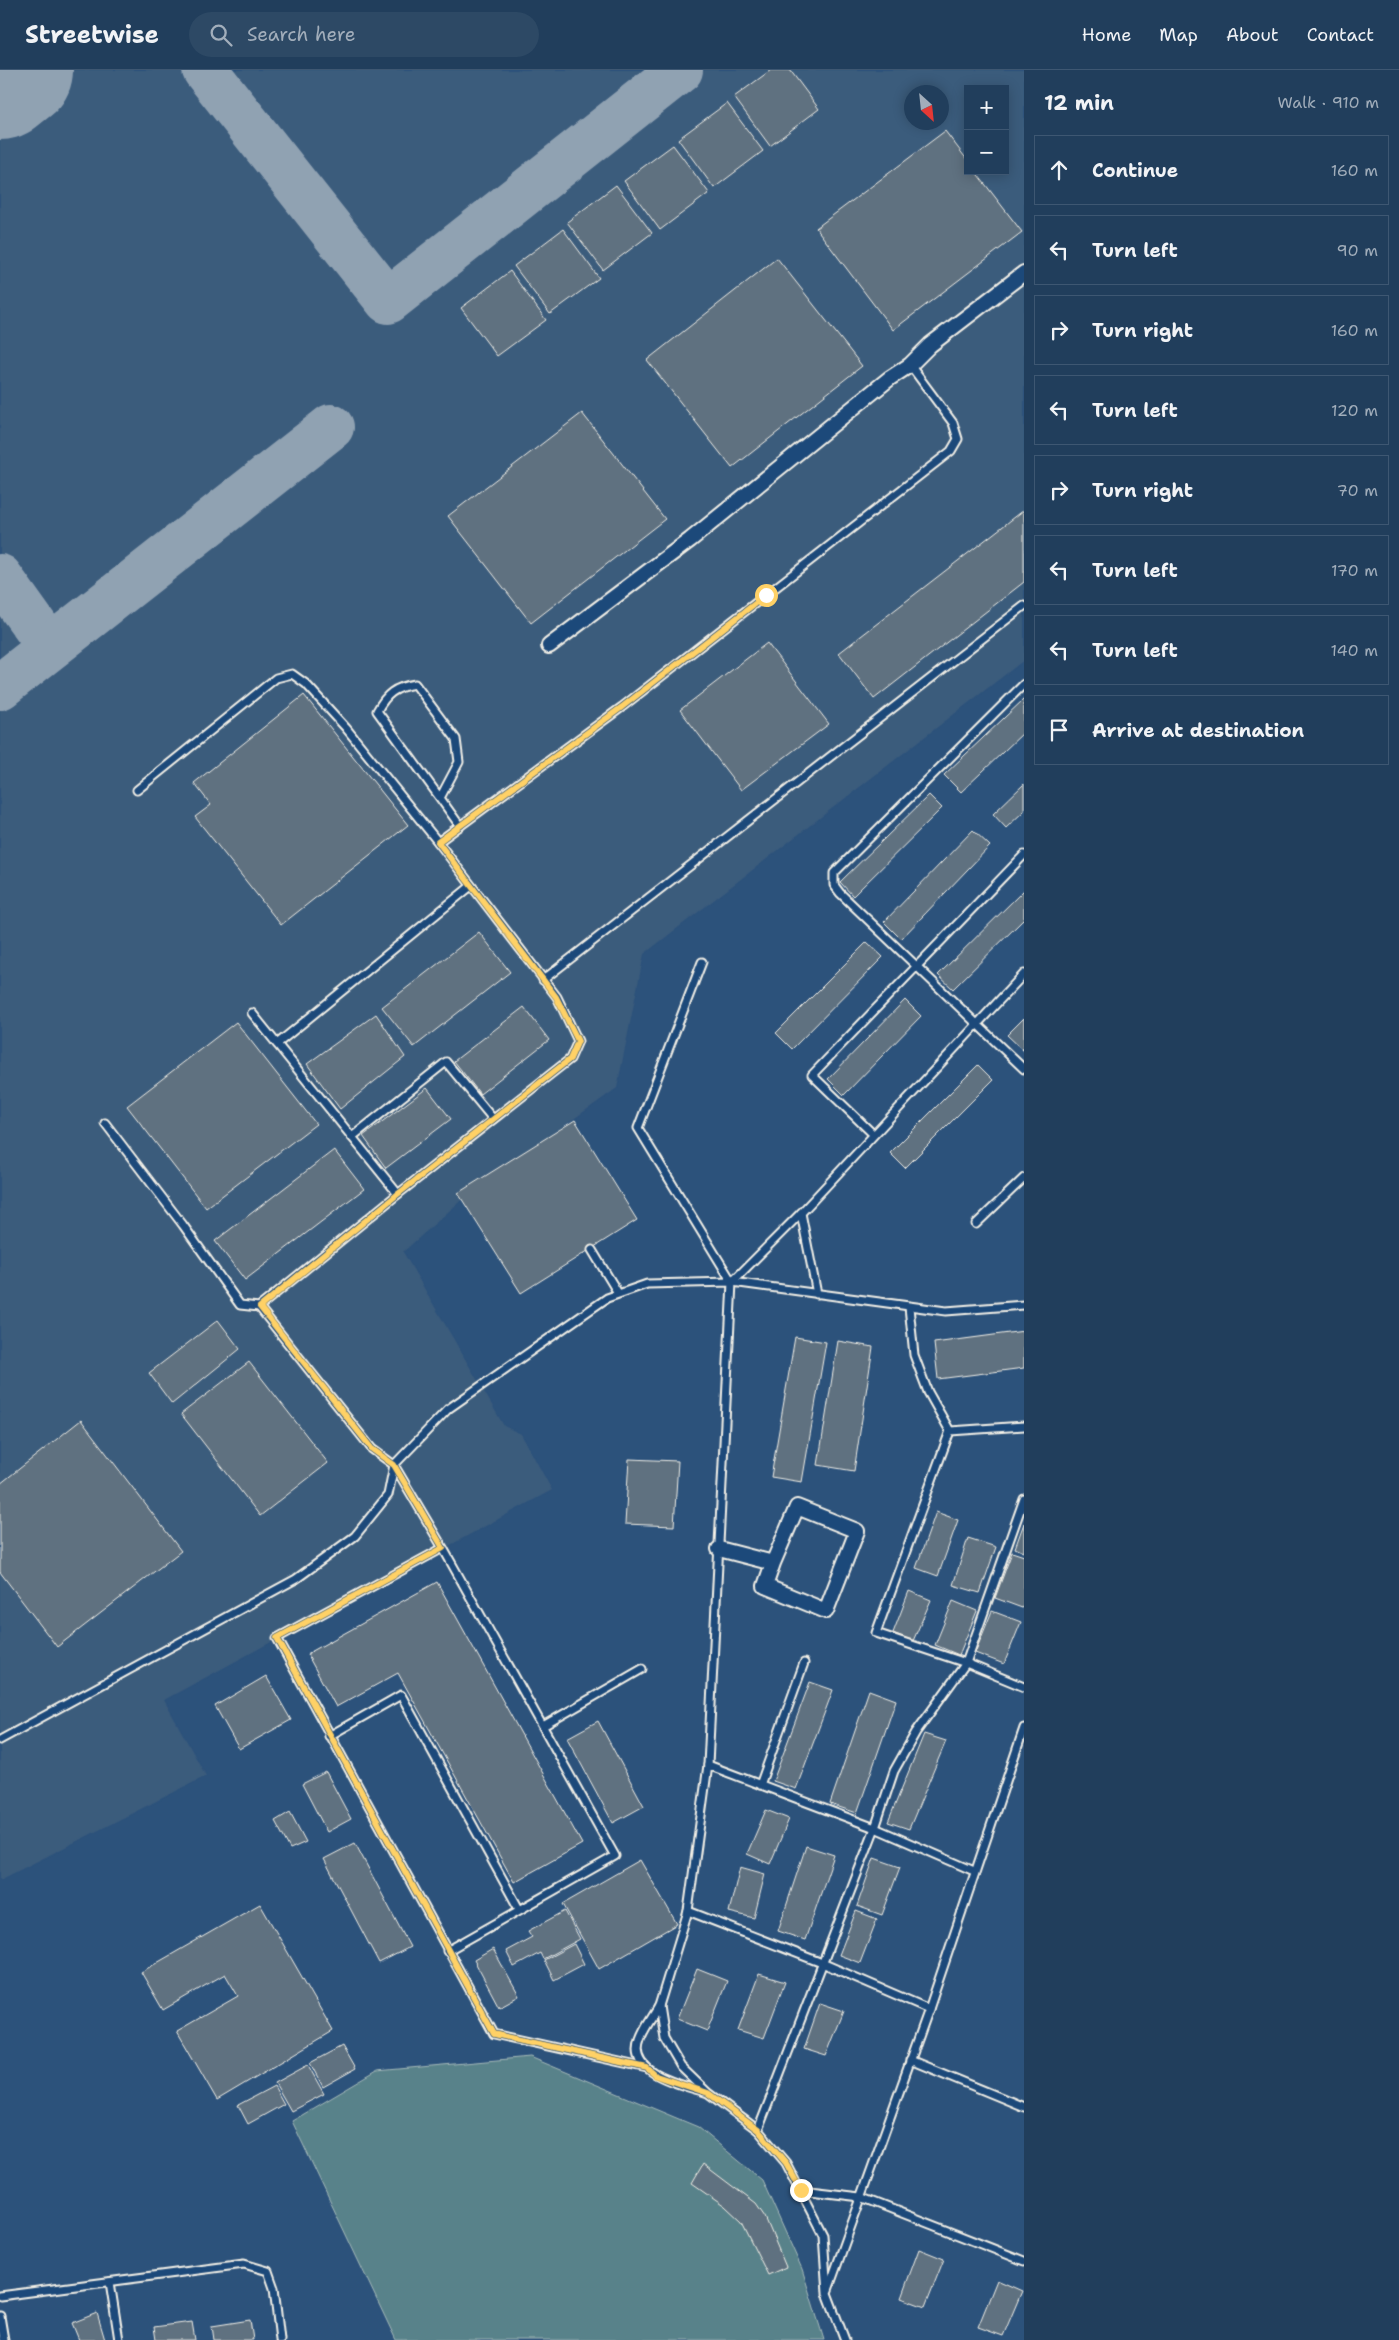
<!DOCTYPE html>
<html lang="en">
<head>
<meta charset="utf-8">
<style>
  :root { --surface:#213e5c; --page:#2d4965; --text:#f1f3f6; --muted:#a2aebb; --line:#3e5772 }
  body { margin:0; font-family:"Shantell Sans",sans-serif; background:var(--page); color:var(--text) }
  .controls { position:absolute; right:15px; top:15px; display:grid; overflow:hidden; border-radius:0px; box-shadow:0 2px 12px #0003 }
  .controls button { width:45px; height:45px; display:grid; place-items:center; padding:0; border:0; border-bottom:1px solid var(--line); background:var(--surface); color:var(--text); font:25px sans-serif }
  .compass { position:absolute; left:904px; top:15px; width:45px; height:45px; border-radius:50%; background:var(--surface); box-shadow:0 2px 12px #0003; rotate:153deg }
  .stop { position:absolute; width:15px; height:15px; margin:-11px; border:4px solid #ffd166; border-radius:50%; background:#fff }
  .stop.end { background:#ffd166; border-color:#fff; box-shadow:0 1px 5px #0008 }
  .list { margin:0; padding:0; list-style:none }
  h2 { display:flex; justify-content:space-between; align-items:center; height:65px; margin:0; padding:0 20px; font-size:21px }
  h2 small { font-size:16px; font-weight:400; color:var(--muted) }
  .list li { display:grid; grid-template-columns:32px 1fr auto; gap:15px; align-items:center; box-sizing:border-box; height:70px; margin:0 10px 10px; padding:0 10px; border:1px solid var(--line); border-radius:0px }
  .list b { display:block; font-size:19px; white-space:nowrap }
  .list em { font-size:16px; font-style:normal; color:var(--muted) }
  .icon { flex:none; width:28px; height:28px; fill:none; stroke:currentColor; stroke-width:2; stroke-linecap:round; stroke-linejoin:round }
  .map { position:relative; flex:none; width:1024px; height:2270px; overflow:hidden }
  header { display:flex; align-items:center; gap:30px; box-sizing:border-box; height:70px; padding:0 25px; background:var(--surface); border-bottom:1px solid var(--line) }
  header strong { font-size:24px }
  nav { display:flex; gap:28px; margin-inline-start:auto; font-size:18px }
  .search { width:350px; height:45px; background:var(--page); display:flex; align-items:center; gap:12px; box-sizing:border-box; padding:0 18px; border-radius:28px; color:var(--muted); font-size:19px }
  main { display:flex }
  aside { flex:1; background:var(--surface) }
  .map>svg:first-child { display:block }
  .built { fill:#3b5b7c; fill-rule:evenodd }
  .green { fill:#58828a; stroke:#a6bab9 }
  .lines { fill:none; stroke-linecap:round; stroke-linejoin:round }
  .taxiway { stroke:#90a2b2; stroke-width:46 }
  .runway { stroke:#90a2b2; stroke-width:116 }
  .building { fill:#5f7180; stroke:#f4f1e8 }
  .service-casing { stroke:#f4f1e8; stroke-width:11 }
  .minor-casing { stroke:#f4f1e8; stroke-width:18 }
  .service { stroke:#1f4a7a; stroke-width:7 }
  .minor { stroke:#1f4a7a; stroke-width:14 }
  .route { stroke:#ffd166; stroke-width:6 }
</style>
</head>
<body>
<header>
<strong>Streetwise</strong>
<div class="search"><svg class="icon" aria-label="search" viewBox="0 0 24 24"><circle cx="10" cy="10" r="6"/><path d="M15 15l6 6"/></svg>Search here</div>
<nav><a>Home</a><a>Map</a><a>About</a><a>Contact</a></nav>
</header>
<main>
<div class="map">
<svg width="1024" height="2270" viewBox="0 0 1024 2270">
  <rect width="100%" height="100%" fill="#2c527b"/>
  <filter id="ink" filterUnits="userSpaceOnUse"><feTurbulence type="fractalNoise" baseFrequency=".02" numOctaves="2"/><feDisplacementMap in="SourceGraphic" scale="10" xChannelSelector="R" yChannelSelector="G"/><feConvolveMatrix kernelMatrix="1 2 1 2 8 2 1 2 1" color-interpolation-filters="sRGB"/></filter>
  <g filter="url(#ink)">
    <path class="built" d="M0,0H1024V590L644,884L617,1018L466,1126L403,1182L504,1356L521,1364L552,1420L164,1630L206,1706L0,1810ZM968,19H1005V101H968ZM912,22H942V52H912Z"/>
    <polygon class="green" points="530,1987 698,2057 762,2110 802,2199 824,2270 396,2270 292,2051 377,2001"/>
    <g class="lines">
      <g class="taxiway">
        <polyline points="205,0 388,231 680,0"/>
        <polyline points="0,507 50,577"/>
        <polyline points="0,617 331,357"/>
      </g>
      <polyline class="runway" points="0,12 15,0"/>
    </g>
    <g class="building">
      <polygon points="771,0 790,0 819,39 770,76 734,27"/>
      <polygon points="727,33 763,81 714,118 678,69"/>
      <polygon points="945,61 968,91 968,101 975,101 1022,162 893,260 816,158"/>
      <polygon points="673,75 709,123 660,160 624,111"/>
      <polygon points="616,115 652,163 603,200 567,152"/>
      <polygon points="563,159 599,208 550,244 514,196"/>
      <polygon points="777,188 862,296 732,398 647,290"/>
      <polygon points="510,201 546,250 497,286 461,238"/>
      <polygon points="582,343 665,449 531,553 448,446"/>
      <polygon points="1024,440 1024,512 874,629 839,583"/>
      <polygon points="767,573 829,654 741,720 680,640"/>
      <polygon points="304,625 408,755 281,855 195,747 211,735 194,713"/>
      <polygon points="1024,629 1024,662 961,722 944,705"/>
      <polygon points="1024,714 1024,741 1006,758 993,744"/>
      <polygon points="929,725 942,738 853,826 840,812"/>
      <polygon points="973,760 990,776 901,869 884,852"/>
      <polygon points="1024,820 1024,849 953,919 938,905"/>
      <polygon points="479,862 510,902 414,977 382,937"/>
      <polygon points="867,872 883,887 792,979 776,963"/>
      <polygon points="905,930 921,946 844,1025 828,1009"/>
      <polygon points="524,937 549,970 480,1024 454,991"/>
      <polygon points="376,944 405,987 340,1039 307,994"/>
      <polygon points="1024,948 1024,981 1007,965"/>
      <polygon points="236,952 316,1054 206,1138 127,1036"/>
      <polygon points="978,995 993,1010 905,1098 890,1083"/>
      <polygon points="427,1018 451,1049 386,1098 363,1066"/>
      <polygon points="575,1050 637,1150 521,1223 458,1123"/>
      <polygon points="334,1080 364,1119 245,1210 215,1171"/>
      <polygon points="218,1250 240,1279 172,1334 149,1303"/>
      <polygon points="1024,1261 1024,1298 938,1309 934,1273"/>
      <polygon points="795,1267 826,1272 802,1412 771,1407"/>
      <polygon points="838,1271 873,1277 854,1401 818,1395"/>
      <polygon points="249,1292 328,1393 260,1446 181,1344"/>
      <polygon points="81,1350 181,1481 57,1577 0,1502 0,1414"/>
      <polygon points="629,1389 678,1391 674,1456 625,1454"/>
      <polygon points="936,1442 958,1450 938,1506 916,1498"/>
      <polygon points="1024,1453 1024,1482 1015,1478"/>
      <polygon points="968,1468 996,1477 980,1523 953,1515"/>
      <polygon points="1012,1482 1024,1486 1024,1533 1022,1538 995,1528"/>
      <polygon points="437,1512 582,1774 514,1812 398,1603 336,1637 307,1584"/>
      <polygon points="909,1521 931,1530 913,1571 893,1563"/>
      <polygon points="953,1531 977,1541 959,1585 935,1575"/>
      <polygon points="992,1541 1021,1552 1004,1594 975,1583"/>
      <polygon points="266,1606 291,1650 239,1679 215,1636"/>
      <polygon points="810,1612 833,1620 796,1719 773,1711"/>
      <polygon points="869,1620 896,1630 857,1743 830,1734"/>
      <polygon points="598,1651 644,1736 613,1753 567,1668"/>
      <polygon points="924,1664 946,1671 909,1759 888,1752"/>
      <polygon points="326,1702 351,1749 327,1762 302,1714"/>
      <polygon points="766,1740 789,1749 770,1794 747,1784"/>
      <polygon points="290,1742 306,1772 290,1779 275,1751"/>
      <polygon points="355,1773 410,1877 379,1893 324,1789"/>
      <polygon points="806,1776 834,1785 805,1870 778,1861"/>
      <polygon points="874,1788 900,1797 882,1845 857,1836"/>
      <polygon points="640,1790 677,1854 599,1899 563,1834"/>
      <polygon points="740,1797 765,1804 754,1848 729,1842"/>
      <polygon points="260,1834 333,1961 217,2030 177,1961 238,1926 225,1904 163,1940 141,1902"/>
      <polygon points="565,1841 580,1869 543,1889 540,1883 514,1897 506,1881 532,1867 528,1861"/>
      <polygon points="856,1841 877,1849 860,1893 839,1885"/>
      <polygon points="574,1874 584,1894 554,1910 544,1890"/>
      <polygon points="493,1879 519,1926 499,1937 474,1890"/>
      <polygon points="697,1899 727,1911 707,1961 677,1949"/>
      <polygon points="759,1904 785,1912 764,1968 738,1960"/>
      <polygon points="820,1933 844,1941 826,1986 804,1979"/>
      <polygon points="342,1976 355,1999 323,2017 310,1993"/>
      <polygon points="308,1995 324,2024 291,2041 275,2013"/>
      <polygon points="274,2016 284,2034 248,2054 238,2035"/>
      <polygon points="703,2094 756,2134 765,2147 786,2197 768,2205 741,2151 725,2136 692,2113"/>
      <polygon points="919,2179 944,2189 925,2237 901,2228"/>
      <polygon points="997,2210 1022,2221 1003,2266 978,2257"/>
      <polygon points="97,2243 105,2270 79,2270 72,2253"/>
      <polygon points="250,2250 253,2270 214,2270 212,2256"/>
      <polygon points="192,2252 195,2270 156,2270 154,2257"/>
    </g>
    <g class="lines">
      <g class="service-casing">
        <g id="service">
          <polyline points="1024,614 834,803 834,815 840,823 1024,999"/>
          <polyline points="137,720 276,608 292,604 306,614 346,658 438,772"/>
          <path d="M440,728L377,641C386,624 395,617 415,614L456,669L459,692L440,728L460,756"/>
          <polyline points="702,892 638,1058 732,1212"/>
          <polyline points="543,910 1024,536"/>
          <polyline points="252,943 398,1124"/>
          <polyline points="277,974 471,816"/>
          <polyline points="105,1053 183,1155 240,1235 259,1237"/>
          <polyline points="873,1064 812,1005 1024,785"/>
          <polyline points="352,1067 446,992 493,1049"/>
          <polyline points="801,1143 817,1224"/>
          <polyline points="976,1154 1024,1108"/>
          <polyline points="592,1180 618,1223"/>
          <polyline points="909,1237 914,1285 928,1322 950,1361 1024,1356"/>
          <polyline points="950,1361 876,1563 966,1593 1024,1617"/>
          <polyline points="443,1478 277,1568 494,1964 647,1998"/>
          <polyline points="543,1656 642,1599"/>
          <polyline points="329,1666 401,1625 519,1839"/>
          <polyline points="0,1670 296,1509 355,1466 388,1425 394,1395 448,1339 607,1228 647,1214 732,1212 946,1241 1024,1235"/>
          <polyline points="708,1695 875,1758 974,1801"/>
          <polyline points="760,1715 804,1593"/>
          <polyline points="688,1841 822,1893 929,1939"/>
          <polyline points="447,1881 615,1786 443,1478 394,1395 372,1379 259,1237 398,1124 570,989 578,971 557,927 438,772 622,637 951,381 958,369 953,353 910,295"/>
          <path d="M659,1936C653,1947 644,1958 640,1970C627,2004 683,2015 705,2022"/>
          <polyline points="910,1990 1024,2037"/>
          <polyline points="758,2060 875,1758 894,1701 916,1662 966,1593 1024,1429"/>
          <polyline points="801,2120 861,2127 1024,2191"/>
          <polyline points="110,2212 119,2270"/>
          <polyline points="828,2220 929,1939 1024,1658"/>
          <polyline points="0,2226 244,2194 268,2201 274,2218 280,2270"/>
          <polyline points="0,2246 4,2270"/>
          <polyline points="845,2270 827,2223 823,2165 786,2093 758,2060 708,2023 681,1997 664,1968 659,1936 688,1841 708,1695 732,1212 801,1143 1024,904"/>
        </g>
      </g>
      <g class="minor-casing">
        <g id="minor">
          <polyline points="549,576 690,470 890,308 910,295 930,275 1024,203"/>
          <polyline points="719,1479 773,1493 797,1437 857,1461 826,1541 765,1516 773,1493"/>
        </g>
      </g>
      <use href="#service" class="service"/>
      <use href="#minor" class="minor"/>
    </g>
  </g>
  <g class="lines" filter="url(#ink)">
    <polyline class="route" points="766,525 622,637 438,772 556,927 578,971 570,989 398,1124 260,1237 372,1379 394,1395 443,1478 277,1568 494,1964 647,1998 656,2006 708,2023 758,2060 786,2093 801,2120"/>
  </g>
</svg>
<div class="controls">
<button>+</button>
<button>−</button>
</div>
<svg class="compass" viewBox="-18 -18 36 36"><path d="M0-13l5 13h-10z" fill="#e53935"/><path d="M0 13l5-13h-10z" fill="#a2aebb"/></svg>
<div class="stop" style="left:766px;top:525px"></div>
<div class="stop end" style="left:801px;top:2120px"></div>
</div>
<aside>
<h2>12 min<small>Walk · 910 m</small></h2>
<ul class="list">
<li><svg class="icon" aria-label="ahead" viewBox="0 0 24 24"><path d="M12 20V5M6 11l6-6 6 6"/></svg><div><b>Continue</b></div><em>160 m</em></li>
<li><svg class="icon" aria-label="left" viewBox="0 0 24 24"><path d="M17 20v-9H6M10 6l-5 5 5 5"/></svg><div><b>Turn left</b></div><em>90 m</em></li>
<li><svg class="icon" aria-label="right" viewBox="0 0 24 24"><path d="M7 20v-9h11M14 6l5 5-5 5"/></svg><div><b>Turn right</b></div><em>160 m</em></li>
<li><svg class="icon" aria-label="left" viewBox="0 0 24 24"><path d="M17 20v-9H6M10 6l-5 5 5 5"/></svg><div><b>Turn left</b></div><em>120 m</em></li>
<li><svg class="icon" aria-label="right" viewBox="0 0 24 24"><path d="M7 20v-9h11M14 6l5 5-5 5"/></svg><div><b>Turn right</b></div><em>70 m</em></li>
<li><svg class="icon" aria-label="left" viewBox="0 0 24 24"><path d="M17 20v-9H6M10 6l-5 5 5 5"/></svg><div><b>Turn left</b></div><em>170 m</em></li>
<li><svg class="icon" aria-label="left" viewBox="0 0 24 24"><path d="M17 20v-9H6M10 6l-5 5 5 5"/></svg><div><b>Turn left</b></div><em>140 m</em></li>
<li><svg class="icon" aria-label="arrive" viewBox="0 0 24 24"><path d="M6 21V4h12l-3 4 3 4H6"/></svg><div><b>Arrive at destination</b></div></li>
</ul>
</aside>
</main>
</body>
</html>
